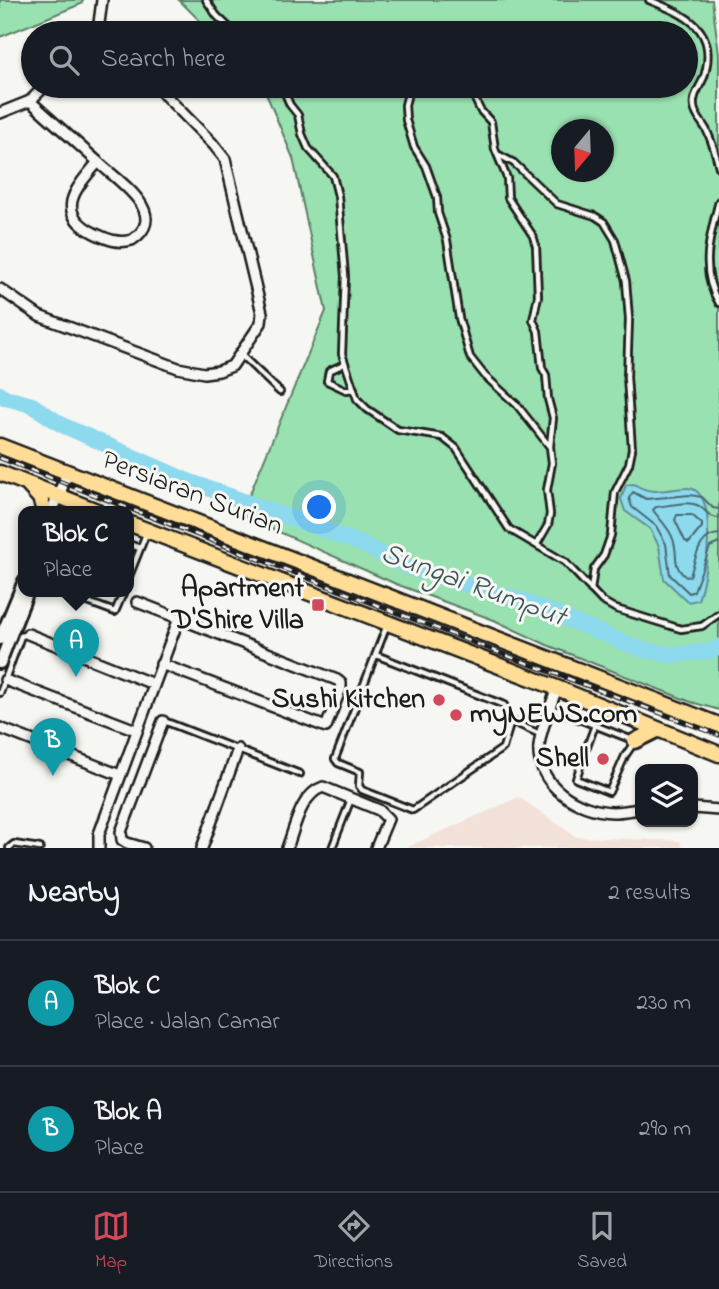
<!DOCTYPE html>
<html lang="en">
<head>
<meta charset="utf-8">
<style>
  :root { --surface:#171b24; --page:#20242c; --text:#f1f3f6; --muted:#9ea1a6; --line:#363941; --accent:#d1495b }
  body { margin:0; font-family:"Indie Flower",sans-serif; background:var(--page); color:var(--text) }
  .controls { position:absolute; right:21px; bottom:21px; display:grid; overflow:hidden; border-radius:14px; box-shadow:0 2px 5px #0004 }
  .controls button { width:63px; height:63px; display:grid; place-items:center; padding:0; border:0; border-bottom:2px solid var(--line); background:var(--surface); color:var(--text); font:35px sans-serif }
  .compass { position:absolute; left:551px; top:119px; width:63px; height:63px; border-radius:50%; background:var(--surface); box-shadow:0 2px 5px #0004; rotate:199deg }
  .you { position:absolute; left:320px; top:508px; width:24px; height:24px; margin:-18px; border:5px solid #fff; border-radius:50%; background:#1a73e8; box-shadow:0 0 0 10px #1a73e833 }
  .badge { display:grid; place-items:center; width:46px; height:46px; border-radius:50%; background:var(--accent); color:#fff; font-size:23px; font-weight:700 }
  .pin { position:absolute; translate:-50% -58px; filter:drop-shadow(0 2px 4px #0008) }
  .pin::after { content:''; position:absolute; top:37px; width:24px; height:21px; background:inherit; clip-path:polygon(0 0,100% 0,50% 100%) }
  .popup { position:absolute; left:18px; top:506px; width:116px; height:91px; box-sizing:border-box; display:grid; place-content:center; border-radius:14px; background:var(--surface); filter:drop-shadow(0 2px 5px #0005); font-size:23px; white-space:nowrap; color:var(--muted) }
  .popup b { font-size:26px; color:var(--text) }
  .popup::after { content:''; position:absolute; left:50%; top:100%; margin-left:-14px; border:14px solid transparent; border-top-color:var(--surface) }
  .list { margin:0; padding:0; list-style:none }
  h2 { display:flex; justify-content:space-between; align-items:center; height:91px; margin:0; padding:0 28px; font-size:30px }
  h2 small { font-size:23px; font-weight:400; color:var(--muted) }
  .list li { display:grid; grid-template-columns:46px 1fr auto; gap:21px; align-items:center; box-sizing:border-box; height:126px; padding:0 28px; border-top:2px solid var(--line) }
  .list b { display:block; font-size:26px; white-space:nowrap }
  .list p { margin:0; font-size:23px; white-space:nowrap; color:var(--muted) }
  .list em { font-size:23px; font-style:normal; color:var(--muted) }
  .icon { flex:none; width:38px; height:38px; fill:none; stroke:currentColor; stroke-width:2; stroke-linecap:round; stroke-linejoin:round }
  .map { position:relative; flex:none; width:719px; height:848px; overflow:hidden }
  .search { position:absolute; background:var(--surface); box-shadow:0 2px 5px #0004; left:21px; right:21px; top:21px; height:77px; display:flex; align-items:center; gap:18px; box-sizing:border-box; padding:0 24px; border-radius:38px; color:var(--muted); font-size:26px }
  .sheet { height:343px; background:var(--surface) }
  nav { display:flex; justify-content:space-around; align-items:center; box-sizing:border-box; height:98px; border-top:2px solid var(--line); background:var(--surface); font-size:19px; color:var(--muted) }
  nav a { display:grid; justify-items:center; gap:4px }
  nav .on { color:var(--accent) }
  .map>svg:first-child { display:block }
  .built { fill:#f2e1d9 }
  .green { fill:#99e1b0; stroke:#5a7e66; stroke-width:2; fill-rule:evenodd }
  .water { fill:#8dd9ed; stroke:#608d99; stroke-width:2 }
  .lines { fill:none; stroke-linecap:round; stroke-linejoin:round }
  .shore { stroke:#496870; stroke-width:2 }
  .river { stroke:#8dd9ed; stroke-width:16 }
  .service-casing { stroke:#1c1c1c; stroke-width:10 }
  .minor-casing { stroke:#1c1c1c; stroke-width:14 }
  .tertiary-casing { stroke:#1c1c1c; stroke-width:16 }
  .primary-casing { stroke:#1c1c1c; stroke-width:19 }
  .service { stroke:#f6f6f2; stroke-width:4.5 }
  .minor { stroke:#f6f6f2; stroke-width:9 }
  .tertiary { stroke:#f6f6f2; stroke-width:10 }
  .primary { stroke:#ffdd96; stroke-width:14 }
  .rail-casing { stroke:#1c1c1c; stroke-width:5 }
  .rail { stroke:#f6f6f2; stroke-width:2.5; stroke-dasharray:8; stroke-linecap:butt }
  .poi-dot { fill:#d1495b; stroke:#f6f6f2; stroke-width:2.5 }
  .labels { text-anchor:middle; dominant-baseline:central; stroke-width:6; stroke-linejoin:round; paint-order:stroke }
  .street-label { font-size:28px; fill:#1c1c1c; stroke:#f6f6f2 }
  .poi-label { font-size:28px; font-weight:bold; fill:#1c1c1c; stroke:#f6f6f2; text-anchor:end }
  .water-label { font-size:30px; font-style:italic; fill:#3e555b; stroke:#f6f6f2 }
</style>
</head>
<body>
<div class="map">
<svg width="719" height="848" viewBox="0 0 719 848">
  <rect width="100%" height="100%" fill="#f6f6f2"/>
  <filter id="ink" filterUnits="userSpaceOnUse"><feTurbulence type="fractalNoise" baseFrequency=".0143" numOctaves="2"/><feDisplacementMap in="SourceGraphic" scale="14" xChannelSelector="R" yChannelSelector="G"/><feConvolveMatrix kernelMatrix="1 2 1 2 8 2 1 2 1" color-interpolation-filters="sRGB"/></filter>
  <g filter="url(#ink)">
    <polygon class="built" points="519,797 576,837 680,841 682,848 405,848"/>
    <g class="green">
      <polygon points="0,0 83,0 81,4 0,37"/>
      <path d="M179,0H712L719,54V710L691,702L547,645L494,620L396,584L241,515L326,311L293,158L263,86H686V33H212ZM562,130H604V172H562Z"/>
    </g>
    <path class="water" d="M634,484C652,496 666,489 686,488C719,485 708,572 698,600L688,602L664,579L659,546L650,529L625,511L621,499L626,485Z"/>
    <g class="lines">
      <g class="shore">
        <polyline points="719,509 713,508 702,497 690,495 646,499 633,492 629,498 632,507 656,526 666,544 670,575 689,593 694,591 710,547 719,543"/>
        <polygon points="677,515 692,515 702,524 702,527 689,543 685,541 675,520"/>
        <path d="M719,518C708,517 707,511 699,506C688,500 667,506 656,507L653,510C659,519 669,527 673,539C679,555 671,565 686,577L690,576C696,559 698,535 719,534"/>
      </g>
      <polyline class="river" points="0,394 6,398 32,405 62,425 188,481 359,543 410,568 523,601 640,649 672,655 711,651 719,647"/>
      <g class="service-casing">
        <g id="service">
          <polyline points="206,0 217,16 235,33"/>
          <path d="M649,0C686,15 719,28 704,77C700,87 692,96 694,107C695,116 703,123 707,131C712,142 716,155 719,167"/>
          <polyline points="282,86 290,105 298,115 302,134 308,148 333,176 338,196 345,276 342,354 357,399 367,409 398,430 442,437 456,448 509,529 565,562 602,601 616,609 681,629 702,626 719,614"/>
          <polyline points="410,86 405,105 406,120 414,147 426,166 437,197 438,213 447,240 459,318 470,357 485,376 517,405 550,447 552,463 547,490 550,514 548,525 537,544"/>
          <polyline points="469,86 480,110 491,122 495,149 507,178 508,198 533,236 536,246 538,296 533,320 538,331 542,368 546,375 548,399 553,418 550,446"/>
          <polyline points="499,155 514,163 557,204 595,216 604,222 615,240 626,281 629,319 627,377 632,449 629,464 615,492 611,535 604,555 594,569 591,590"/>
          <path d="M719,201C710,235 699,271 719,303"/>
          <polyline points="241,355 280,392"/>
          <polyline points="344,364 329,371 327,381 346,390 354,389"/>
          <polyline points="128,544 140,548"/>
          <polyline points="128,579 146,534"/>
          <polyline points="58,591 115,612 124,591"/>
          <polyline points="376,655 504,705 511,721 503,748 413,810 362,790 359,786 360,772 338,763 335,759 387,625"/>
          <polyline points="0,693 21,636 28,634"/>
          <polyline points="551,708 635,741 625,756 609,792 576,779 582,761"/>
          <polyline points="164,721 300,774"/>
          <polyline points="511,721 542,735"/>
          <polyline points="587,747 595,725"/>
          <polyline points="9,848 14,844 40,848"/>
          <polyline points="332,848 351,799"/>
        </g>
      </g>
      <g class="minor-casing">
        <g id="minor">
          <polyline points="98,31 102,0"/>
          <polyline points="30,101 98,162"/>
          <polyline points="0,113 30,101 45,86"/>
          <path d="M98,162C118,181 171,214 132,240C117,244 107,239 94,233C53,212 76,188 98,162Z"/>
          <polyline points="0,289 39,316 178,368 204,373 219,371 232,366 261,323 262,313 225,159 213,144 156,86"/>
          <polyline points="137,602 337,680 341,683 341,688 326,727 161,664"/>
          <polyline points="28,634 153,684"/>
          <polyline points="5,680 136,730"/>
          <path d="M557,688C551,706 541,727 539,746C536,785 577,811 613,812C622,812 631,810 640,809"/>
          <polyline points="0,728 120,775"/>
          <polyline points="693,808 719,810"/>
          <polyline points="99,848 99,834 179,618"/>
          <polyline points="144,848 127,843 122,840 121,832 163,721"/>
          <polyline points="202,848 238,749"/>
          <path d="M287,848C295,828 300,795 323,787L379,810L388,819L376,848"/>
        </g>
      </g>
      <g class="tertiary-casing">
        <g id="tertiary">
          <polyline points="52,511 68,472"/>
          <polyline points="0,639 24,581"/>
          <polyline points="0,663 28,591"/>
        </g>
      </g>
      <g class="primary-casing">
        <g id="primary">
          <polyline points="0,446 719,725"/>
          <polyline points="0,473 97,511"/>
          <polyline points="29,486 40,498 44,511"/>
          <polyline points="128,523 557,688 719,754"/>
          <polyline points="635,741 657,730"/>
        </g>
      </g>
      <use href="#service" class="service"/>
      <use href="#minor" class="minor"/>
      <use href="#tertiary" class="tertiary"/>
      <use href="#primary" class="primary"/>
      <g class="rail-casing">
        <polyline id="rail" points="0,458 500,653 719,735"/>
      </g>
      <use href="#rail" class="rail"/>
    </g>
  </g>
  <g class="poi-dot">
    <rect x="311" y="598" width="14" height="14" rx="3.5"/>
    <circle cx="439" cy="700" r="7"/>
    <circle cx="456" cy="715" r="7"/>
    <circle cx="603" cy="759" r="7"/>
  </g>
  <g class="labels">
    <g class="street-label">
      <text transform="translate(192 494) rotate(21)">Persiaran Surian</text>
    </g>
    <g class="poi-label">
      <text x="304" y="589">Apartment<tspan x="304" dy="32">D'Shire Villa</tspan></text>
      <text x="425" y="700">Sushi Kitchen</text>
      <text x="470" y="715" text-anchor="start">myNEWS.com</text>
      <text x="589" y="759">Shell</text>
    </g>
    <g class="water-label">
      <text transform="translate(473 586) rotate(20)">Sungai Rumput</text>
    </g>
  </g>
</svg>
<div class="controls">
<button><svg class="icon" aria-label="layers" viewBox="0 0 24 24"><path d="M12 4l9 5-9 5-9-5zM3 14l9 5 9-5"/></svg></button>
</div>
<svg class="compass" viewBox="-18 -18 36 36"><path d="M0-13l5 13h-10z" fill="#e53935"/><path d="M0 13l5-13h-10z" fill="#9ea1a6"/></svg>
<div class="you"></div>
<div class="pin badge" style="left:76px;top:677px;background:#0f9aa8">A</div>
<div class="popup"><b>Blok C</b>Place</div>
<div class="pin badge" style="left:53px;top:776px;background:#0f9aa8">B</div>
<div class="search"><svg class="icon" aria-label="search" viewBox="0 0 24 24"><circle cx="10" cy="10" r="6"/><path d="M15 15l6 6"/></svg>Search here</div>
</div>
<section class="sheet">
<h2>Nearby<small>2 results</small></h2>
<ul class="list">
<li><span class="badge" style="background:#0f9aa8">A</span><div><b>Blok C</b><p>Place · Jalan Camar</p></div><em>230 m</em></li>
<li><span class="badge" style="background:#0f9aa8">B</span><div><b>Blok A</b><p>Place</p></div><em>290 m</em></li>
</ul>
</section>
<nav>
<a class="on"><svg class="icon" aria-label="map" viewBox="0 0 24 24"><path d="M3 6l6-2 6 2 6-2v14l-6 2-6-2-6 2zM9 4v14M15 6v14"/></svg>Map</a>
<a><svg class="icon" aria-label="directions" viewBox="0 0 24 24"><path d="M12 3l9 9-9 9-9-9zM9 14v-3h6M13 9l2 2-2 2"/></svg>Directions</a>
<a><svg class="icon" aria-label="saved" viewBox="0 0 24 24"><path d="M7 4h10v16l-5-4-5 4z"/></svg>Saved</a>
</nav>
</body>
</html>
